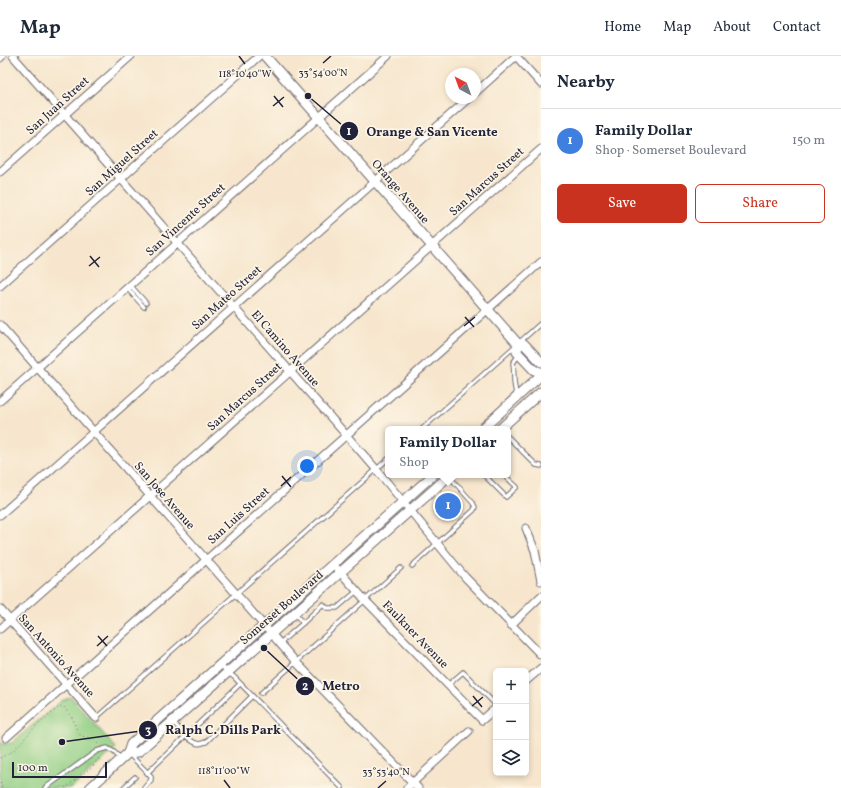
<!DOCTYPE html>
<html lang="en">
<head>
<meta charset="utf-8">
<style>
  :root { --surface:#fff; --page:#f2f2f3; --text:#1f2937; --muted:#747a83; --line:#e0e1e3; --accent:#c8321e }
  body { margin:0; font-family:Vollkorn,serif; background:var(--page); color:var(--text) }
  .controls { position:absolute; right:12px; bottom:12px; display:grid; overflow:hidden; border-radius:6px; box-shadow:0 2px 6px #0003 }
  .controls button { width:36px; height:36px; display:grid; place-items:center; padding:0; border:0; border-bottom:1px solid var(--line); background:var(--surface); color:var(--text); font:20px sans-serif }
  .compass { position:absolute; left:445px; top:12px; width:36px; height:36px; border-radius:50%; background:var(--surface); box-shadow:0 2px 6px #0003; rotate:319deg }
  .scale { position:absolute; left:12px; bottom:10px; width:95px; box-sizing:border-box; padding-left:4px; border:2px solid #22223b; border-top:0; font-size:11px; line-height:14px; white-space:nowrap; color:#22223b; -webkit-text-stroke:3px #fcf5e5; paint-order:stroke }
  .you { position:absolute; left:307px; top:410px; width:14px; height:14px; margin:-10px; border:3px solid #fff; border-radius:50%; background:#1a73e8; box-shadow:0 0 0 6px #1a73e833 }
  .badge { display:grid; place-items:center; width:26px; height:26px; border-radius:50%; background:var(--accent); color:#fff; font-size:13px; font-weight:700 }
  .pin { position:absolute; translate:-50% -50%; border:2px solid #fff; box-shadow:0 1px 4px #0006 }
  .popup { position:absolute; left:385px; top:370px; width:126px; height:52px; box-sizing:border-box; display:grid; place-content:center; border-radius:6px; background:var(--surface); filter:drop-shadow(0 1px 3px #0005); font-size:13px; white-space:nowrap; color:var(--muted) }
  .popup b { font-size:15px; color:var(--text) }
  .popup::after { content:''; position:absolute; left:50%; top:100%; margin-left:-8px; border:8px solid transparent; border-top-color:var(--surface) }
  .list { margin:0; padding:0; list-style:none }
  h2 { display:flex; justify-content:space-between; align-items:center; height:52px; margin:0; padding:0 16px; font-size:17px }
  h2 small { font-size:13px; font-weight:400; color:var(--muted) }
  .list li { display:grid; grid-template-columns:26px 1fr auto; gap:12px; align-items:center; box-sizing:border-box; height:64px; padding:0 16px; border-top:1px solid var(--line) }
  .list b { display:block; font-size:15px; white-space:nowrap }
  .list p { margin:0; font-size:13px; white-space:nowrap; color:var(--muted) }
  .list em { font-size:13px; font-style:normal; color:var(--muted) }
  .actions { display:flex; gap:8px; padding:12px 16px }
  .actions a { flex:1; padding:9px 0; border:1px solid var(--accent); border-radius:6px; text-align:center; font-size:14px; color:var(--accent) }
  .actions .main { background:var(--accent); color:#fff }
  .icon { flex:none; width:22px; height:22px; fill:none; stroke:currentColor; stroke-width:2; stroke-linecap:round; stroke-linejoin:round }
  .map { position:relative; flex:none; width:541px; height:732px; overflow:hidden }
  header { display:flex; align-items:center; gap:24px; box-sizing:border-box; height:56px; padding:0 20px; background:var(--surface); border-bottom:1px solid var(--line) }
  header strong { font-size:19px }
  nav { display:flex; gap:22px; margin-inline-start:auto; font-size:14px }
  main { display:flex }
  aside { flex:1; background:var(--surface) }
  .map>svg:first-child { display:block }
  .green { fill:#92cf84; stroke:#5a7860 }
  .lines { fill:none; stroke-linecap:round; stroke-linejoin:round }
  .lane-casing { stroke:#6d676e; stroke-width:5.5 }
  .street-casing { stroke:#6d676e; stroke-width:9 }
  .secondary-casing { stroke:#6d676e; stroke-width:11 }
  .path { stroke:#6d676e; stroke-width:1; stroke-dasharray:1 3; stroke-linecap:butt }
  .lane { stroke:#fff; stroke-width:3.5 }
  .street { stroke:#fff; stroke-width:7 }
  .secondary { stroke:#fff; stroke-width:9 }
  .ticks { fill:none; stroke:#22223b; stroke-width:1.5 }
  .labels { text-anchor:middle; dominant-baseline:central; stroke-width:3.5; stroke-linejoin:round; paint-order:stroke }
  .street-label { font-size:12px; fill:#22223b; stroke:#fcf5e5 }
  .ticks-label { font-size:10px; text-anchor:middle; fill:#22223b; stroke:#fcf5e5; stroke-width:3.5; stroke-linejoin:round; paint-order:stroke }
  .leader { fill:none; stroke:#22223b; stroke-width:1.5 }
  .callout-dot { fill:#22223b; stroke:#fcf5e5; stroke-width:1.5 }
  .mark-label { font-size:12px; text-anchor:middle; font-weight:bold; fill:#fff }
  .callout-label { font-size:13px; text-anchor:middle; font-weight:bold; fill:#22223b; stroke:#fcf5e5; stroke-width:3.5; stroke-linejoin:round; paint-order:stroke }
</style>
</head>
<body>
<header>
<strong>Map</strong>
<nav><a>Home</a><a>Map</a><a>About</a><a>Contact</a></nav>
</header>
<main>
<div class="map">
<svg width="541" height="732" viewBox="0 0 541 732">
  <rect width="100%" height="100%" fill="#fcf5e5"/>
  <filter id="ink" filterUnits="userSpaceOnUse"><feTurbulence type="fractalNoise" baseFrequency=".025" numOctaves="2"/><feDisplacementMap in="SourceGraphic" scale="8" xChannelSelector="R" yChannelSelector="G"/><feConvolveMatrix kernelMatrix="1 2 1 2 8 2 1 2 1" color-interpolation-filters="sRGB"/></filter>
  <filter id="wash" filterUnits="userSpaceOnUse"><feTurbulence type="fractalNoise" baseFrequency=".012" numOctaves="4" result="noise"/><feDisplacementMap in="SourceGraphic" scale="16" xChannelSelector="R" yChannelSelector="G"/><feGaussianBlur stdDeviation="0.9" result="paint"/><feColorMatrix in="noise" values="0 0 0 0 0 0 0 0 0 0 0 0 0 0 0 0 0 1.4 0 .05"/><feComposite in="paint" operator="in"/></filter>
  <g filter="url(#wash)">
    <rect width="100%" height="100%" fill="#f7e6cd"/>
    <polygon class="green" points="71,641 116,692 72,732 0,732 0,686 3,688 12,687 61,645"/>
  </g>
  <g filter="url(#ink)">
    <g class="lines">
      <g class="lane-casing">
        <g id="lane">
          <polyline points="130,229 146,247"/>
          <polyline points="127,232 144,251"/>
          <path d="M517,339C512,327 515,320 513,307L519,299"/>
          <polyline points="422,373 541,267"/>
          <polyline points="508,381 536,409 541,410"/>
          <polyline points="484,419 506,441 517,431 504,419"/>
          <polyline points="412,510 474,454 475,451 473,447 449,420"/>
          <polyline points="295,558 303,567 323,548 327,552 337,552 357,535"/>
          <polyline points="280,587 303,567"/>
          <polyline points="221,609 227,616 234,621 342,732"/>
          <polyline points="448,629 463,616 496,649"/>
          <polyline points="261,637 401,512"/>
          <polyline points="96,662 388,403"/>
          <path d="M173,666C179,672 189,685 196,687C199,689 202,687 206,686L252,640"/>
          <polyline points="129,698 151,720 151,724 144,732"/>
          <polyline points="147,717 240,628"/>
          <polyline points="45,732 97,695 107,692 114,696 121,703"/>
          <polyline points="123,732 135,721"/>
        </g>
      </g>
      <g class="street-casing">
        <g id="street">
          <polyline points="13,0 376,413 465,521 541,599"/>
          <polyline points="516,0 541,28"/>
          <polyline points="0,2 2,0"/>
          <polyline points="475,37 516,0"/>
          <polyline points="0,116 131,0"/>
          <polyline points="0,230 259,0"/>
          <polyline points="0,269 296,606 418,732"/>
          <polyline points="0,345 388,0"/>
          <polyline points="0,459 469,42"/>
          <polyline points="526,472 535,495 541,525"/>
          <polyline points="333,508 365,544 482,664 496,652"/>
          <polyline points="0,553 96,662"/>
          <polyline points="511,569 541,540"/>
          <polyline points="0,573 541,93"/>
          <polyline points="526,625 541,612"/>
          <polyline points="6,682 541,206"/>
          <polyline points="407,732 469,675"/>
        </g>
      </g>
      <g class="secondary-casing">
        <g id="secondary">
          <polyline points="265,0 518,288 517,296 534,314 541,316"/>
          <polyline points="518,288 524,288 541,306"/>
          <polyline points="482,373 541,319"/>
          <polyline points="500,373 541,336"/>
          <polyline points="128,697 138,696 450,419"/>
          <polyline points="90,732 128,697 131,688 433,419"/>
        </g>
      </g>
      <g class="path">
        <polyline points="0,702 13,695 34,672 59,651 64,651 73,663 78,678 96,686 99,689"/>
        <polyline points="0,727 2,732"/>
        <polyline points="65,732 93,710 101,699"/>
      </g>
      <use href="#lane" class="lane"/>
      <use href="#street" class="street"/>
      <use href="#secondary" class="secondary"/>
    </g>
  </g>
  <path class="ticks" d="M239,0L245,8M323,7L331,0M274,40L283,51M273,50L284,41M90,200L99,211M89,210L100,201M465,261L474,271M464,270L475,261M282,420L291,431M281,430L291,421M98,580L107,590M97,590L108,580M473,640L482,651M472,650L483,641M224,724L230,732M378,732L386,725"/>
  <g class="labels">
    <g class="street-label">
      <text transform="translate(58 50) rotate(-42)">San Juan Street</text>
      <text transform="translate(122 107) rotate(-42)">San Miguel Street</text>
      <text transform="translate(487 126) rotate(-42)">San Marcus Street</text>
      <text transform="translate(400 136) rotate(49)">Orange Avenue</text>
      <text transform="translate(186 164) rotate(-42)">San Vincente Street</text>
      <text transform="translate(227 242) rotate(-42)">San Mateo Street</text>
      <text transform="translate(285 293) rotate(49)">El Camino Avenue</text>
      <text transform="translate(245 341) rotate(-42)">San Marcus Street</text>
      <text transform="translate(164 440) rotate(49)">San Jose Avenue</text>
      <text transform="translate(239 460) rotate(-42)">San Luis Street</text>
      <text transform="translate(282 552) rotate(-41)">Somerset Boulevard</text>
      <text transform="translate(415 579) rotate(46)">Faulkner Avenue</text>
      <text transform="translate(56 600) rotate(48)">San Antonio Avenue</text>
    </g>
  </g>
  <g class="ticks-label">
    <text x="323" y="20">33°54'00"N</text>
    <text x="245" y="21">118°10'40"W</text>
    <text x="224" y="718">118°11'00"W</text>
    <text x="386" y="719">33°53'40"N</text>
  </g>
  <path class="leader" d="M308 40L349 75M264 592L305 630M62 686L148 674"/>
  <g class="callout-dot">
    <circle cx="308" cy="40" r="4"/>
    <circle cx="264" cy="592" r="4"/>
    <circle cx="62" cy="686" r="4"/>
    <circle cx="349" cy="75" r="10"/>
    <circle cx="305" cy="630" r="10"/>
    <circle cx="148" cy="674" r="10"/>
  </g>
  <g class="mark-label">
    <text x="349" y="79">1</text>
    <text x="305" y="634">2</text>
    <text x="148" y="678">3</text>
  </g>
  <g class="callout-label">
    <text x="432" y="80">Orange &amp; San Vicente</text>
    <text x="341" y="634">Metro</text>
    <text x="223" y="678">Ralph C. Dills Park</text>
  </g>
</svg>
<div class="controls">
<button>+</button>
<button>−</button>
<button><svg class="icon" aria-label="layers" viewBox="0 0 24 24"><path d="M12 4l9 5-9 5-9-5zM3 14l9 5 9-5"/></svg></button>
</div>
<svg class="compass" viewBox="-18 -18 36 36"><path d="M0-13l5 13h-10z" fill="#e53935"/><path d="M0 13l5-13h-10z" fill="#747a83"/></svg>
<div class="scale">100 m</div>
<div class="you"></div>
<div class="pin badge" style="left:448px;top:450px;background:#3f7fe0">1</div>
<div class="popup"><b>Family Dollar</b>Shop</div>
</div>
<aside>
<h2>Nearby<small></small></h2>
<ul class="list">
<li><span class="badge" style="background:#3f7fe0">1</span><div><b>Family Dollar</b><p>Shop · Somerset Boulevard</p></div><em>150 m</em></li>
</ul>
<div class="actions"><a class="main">Save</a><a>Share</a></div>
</aside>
</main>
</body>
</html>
